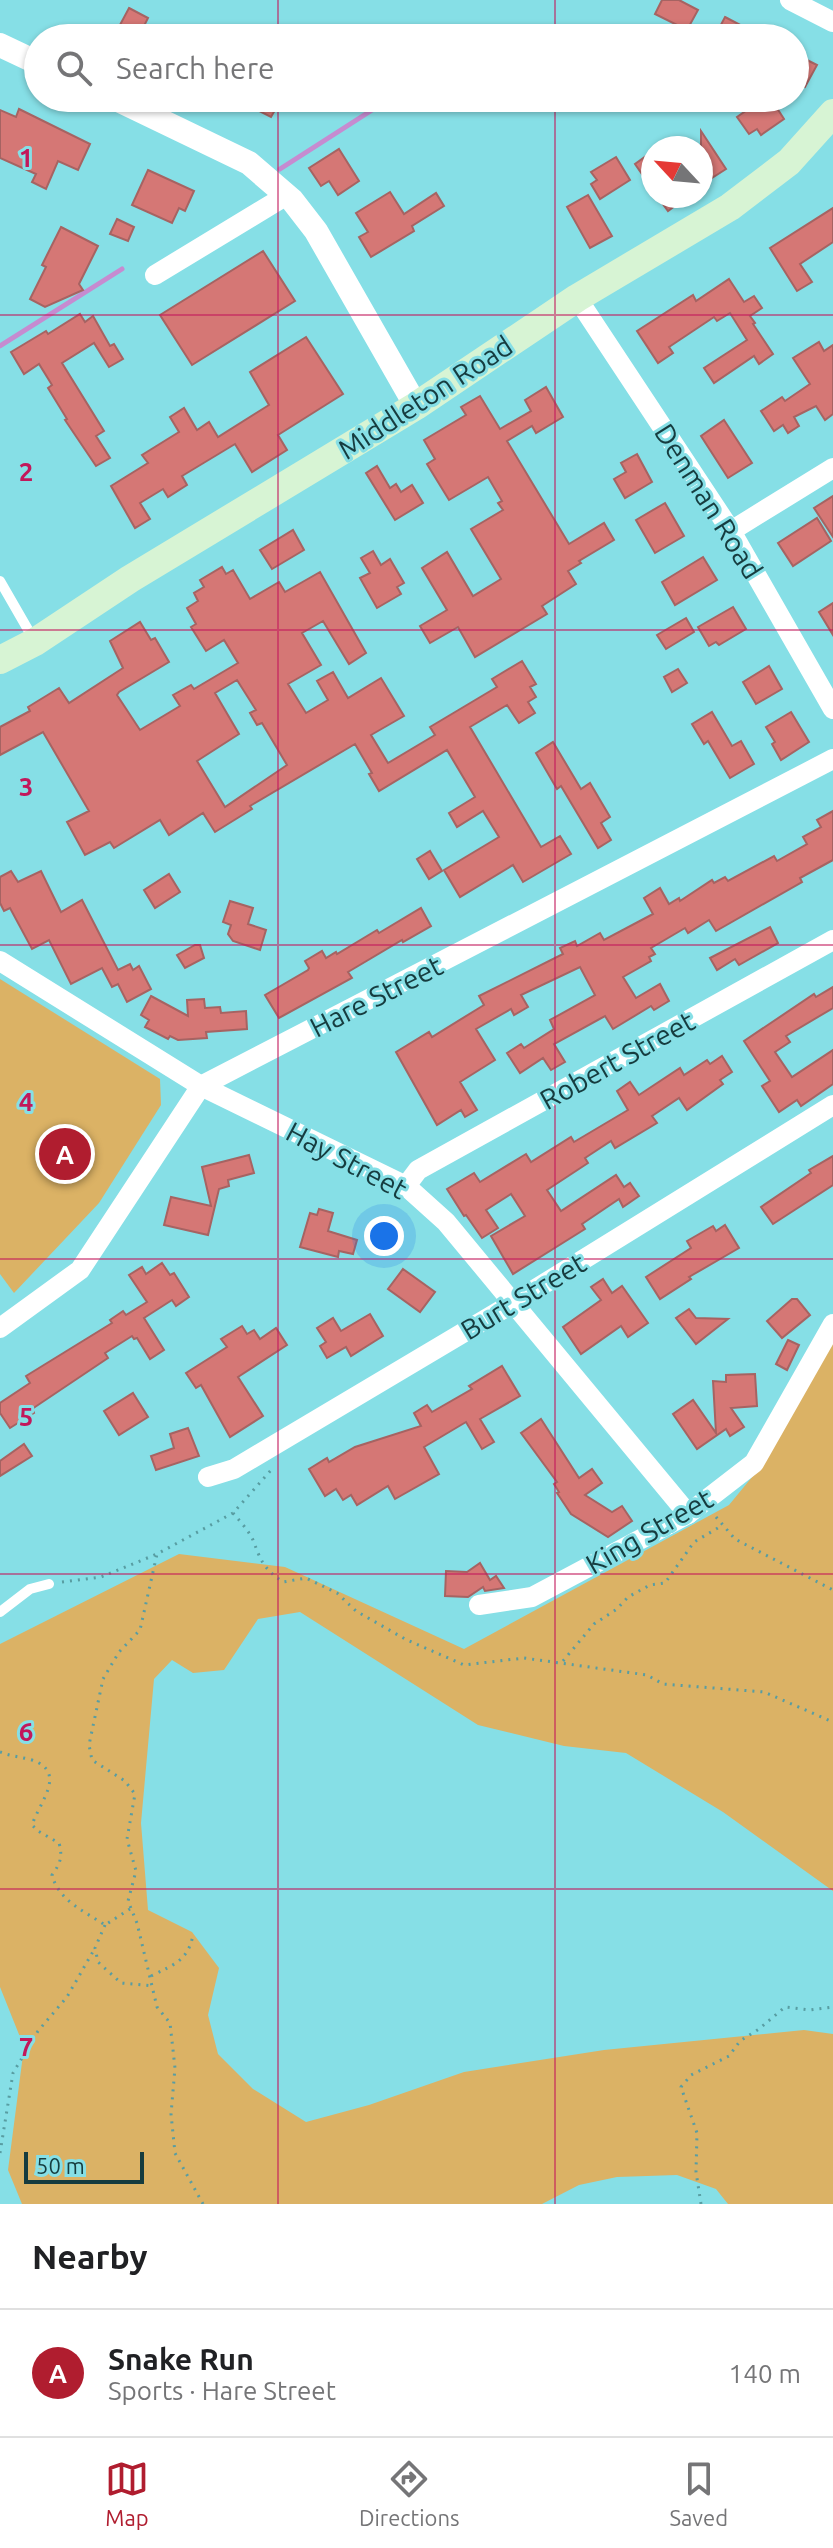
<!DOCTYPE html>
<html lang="en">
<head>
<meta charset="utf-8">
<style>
  :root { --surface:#fff; --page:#f2f2f2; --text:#202124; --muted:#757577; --line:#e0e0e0; --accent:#b01d2f }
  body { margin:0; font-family:Ubuntu,sans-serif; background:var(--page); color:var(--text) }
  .compass { position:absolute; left:641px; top:136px; width:72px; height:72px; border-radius:50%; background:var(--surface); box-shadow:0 2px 6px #0004; rotate:296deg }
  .scale { position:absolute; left:24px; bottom:20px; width:120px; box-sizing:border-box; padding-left:8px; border:4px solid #163c3f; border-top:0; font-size:22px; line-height:28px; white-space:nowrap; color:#163c3f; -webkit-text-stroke:6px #86dfe6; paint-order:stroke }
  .you { position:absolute; left:384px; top:1236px; width:28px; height:28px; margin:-20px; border:6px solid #fff; border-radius:50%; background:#1a73e8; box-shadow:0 0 0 12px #1a73e833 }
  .badge { display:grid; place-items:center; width:52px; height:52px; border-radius:50%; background:var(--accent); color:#fff; font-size:26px; font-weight:700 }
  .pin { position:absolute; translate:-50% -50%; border:4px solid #fff; box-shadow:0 2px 8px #0006 }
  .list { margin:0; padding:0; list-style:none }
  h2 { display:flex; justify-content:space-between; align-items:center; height:104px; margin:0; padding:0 32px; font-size:34px }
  h2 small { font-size:26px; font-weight:400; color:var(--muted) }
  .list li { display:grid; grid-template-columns:52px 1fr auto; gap:24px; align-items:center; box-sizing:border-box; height:128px; padding:0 32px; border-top:2px solid var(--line) }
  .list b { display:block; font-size:30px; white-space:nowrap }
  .list p { margin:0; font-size:26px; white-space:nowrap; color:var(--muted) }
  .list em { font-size:26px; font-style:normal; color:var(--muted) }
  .icon { flex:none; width:44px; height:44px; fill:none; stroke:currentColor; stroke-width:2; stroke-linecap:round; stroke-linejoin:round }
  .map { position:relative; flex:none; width:833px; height:2204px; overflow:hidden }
  .search { position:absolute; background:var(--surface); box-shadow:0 2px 6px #0004; left:24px; right:24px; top:24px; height:88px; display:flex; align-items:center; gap:20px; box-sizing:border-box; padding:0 28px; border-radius:44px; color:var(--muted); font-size:30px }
  .sheet { height:232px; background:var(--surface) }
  nav { display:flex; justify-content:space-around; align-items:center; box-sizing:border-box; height:112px; border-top:2px solid var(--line); background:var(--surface); font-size:22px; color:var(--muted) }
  nav a { display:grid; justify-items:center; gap:4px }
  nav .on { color:var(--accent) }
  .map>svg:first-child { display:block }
  .green { fill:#dbb265 }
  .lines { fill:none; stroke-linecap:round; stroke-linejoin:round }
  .stream { stroke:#c68bd0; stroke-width:5 }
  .building { fill:#d57775; stroke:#a66362; stroke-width:2; fill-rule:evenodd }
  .path { stroke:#589da2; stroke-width:3; stroke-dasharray:2 6; stroke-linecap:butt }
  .service { stroke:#fff; stroke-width:10 }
  .minor { stroke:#fff; stroke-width:20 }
  .tertiary { stroke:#fff; stroke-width:24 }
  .secondary { stroke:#d7f4d4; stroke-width:28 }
  .grid { fill:none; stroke:#c2185b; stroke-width:2; stroke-opacity:0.55 }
  .labels { text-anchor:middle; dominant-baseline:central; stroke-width:6; stroke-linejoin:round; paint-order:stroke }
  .street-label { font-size:28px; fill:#163c3f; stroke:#86dfe6 }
  .grid-label { font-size:26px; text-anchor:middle; font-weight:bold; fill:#c2185b; stroke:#86dfe6; stroke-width:6; stroke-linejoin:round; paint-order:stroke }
</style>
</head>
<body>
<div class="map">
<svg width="833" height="2204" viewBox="0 0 833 2204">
  <rect width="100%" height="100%" fill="#86dfe6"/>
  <g class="green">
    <polygon points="0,979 160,1079 161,1105 99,1203 14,1293 0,1274"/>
    <polygon points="833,1314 833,1891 723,1812 626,1753 564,1746 478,1725 300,1612 258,1619 224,1670 193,1673 172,1660 154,1679 141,1823 148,1910 192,1932 219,1968 208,2015 218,2054 253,2089 306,2122 369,2105 464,2072 604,2050 804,2030 833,2034 833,2204 728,2204 716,2189 677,2175 617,2177 579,2185 542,2204 22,2204 8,2170 24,2047 0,1987 0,1644 179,1554 285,1567 464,1649 729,1505 762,1465"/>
  </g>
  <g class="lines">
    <g class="stream">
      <polyline points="280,169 383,103"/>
      <polyline points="0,346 122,269"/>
    </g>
  </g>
  <g class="building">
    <polygon points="662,0 679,0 698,10 687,30 655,14"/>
    <polygon points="129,8 148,18 138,38 113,38"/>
    <polygon points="725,17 765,38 714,38"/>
    <polygon points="795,54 817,65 805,87 795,82"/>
    <polygon points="234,98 282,98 271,117"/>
    <polygon points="763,99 769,108 775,105 784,119 761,135 757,129 749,134 737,117"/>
    <polygon points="19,109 90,144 78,170 58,161 46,189 32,182 36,174 0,158 0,110 16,117"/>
    <polygon points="701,131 726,169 701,185"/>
    <polygon points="339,149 359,181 338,195 329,181 321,186 309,168"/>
    <polygon points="653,151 653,190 635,164"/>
    <polygon points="616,157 630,180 600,199 591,184 597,180 591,172"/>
    <polygon points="148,170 194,191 185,211 179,208 172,223 132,205"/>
    <polygon points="390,192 404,214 436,193 444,206 412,226 414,231 371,257 359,237 368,232 356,213"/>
    <polygon points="588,195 612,236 590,248 567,207"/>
    <polygon points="657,196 688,196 668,211"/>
    <polygon points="833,208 833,242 800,264 812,282 797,291 770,248"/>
    <polygon points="117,219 134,227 128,241 110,234"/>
    <polygon points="61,227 98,246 79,284 83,290 45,307 30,299 46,267 42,265"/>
    <polygon points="263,251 295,301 192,365 160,315"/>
    <polygon points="729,279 744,302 754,296 762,308 750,316 755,323 753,324 773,354 759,364 754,356 714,383 704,368 747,340 730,313 717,321 714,317 669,347 673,353 658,363 637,331 693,295 696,301"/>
    <polygon points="80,314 85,322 93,316 110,346 114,344 123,359 109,367 94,343 62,363 104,431 96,436 110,458 96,466 65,420 67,419 48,388 52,385 39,364 24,374 11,352 46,331 48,334"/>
    <polygon points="306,337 343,394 278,435 287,450 252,472 235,444 182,476 187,485 168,497 163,489 140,503 150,519 135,528 111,486 148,463 142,455 179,432 170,417 184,408 197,430 209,422 218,437 269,405 250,372"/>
    <polygon points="819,342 824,351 833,345 833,414 825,420 816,406 794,417 799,426 788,433 783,425 774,431 761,411 782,397 785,401 810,384 793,358"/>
    <polygon points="546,387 563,417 536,433 532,426 507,441 569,544 604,523 614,540 579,561 581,563 568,571 576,584 542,606 547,614 475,657 458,627 430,643 420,626 447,610 422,568 447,552 473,596 501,579 471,529 503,510 498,503 502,501 488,477 449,500 427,464 435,459 424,440 466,415 461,407 480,396 500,429 531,411 525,400"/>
    <polygon points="724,420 752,463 728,478 701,436"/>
    <polygon points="637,454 652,482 625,498 614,479 626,472 621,463"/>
    <polygon points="377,466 390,488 396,484 401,492 412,485 423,503 395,520 366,473"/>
    <polygon points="833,496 833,537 814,508"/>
    <polygon points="665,503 684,536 655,553 636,520"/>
    <polygon points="817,518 831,541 793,566 778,543"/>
    <polygon points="293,530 304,550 272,569 260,550"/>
    <polygon points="373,551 381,565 390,559 404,583 397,587 401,594 377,608 360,578 370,573 361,558"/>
    <polygon points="703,557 717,580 675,605 662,582"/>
    <path d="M222,567L226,574L233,570L250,599L279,582L285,592L320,572L366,653L349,664L323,621L302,633L321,665L288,684L306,713L328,700L317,681L333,672L348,698L381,678L404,716L371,735L388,763L435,735L430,727L497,687L492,679L522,661L536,684L530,687L536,697L528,702L535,713L519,723L507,705L470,727L541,847L560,836L571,854L523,882L513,865L460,897L444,870L499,837L483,811L457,827L449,813L475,797L447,750L379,791L369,774L372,773L355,744L250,806L252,809L215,832L203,813L169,835L160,820L114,848L110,842L85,855L67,822L89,811L43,732L0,755V727L30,711L28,707L59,688L69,703L123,668L110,641L140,622L151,640L155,638L169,662L119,692L117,695L140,730L180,706L173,695L191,685L194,689L238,663L224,640L206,651L191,627L196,624L187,608L198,601L194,593L204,587L200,580ZM237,680L256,710L250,713L257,725L262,723L287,765L225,807L197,761L239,734L215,693Z"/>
    <polygon points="833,603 833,635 819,612"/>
    <polygon points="733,607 746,629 719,645 716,642 709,646 698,627"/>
    <polygon points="686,618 694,632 666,649 657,635"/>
    <polygon points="769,666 782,689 756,704 743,682"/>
    <polygon points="678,669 687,683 672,692 664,677"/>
    <polygon points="712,712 732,746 741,741 754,764 730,778 708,741 704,744 692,724"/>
    <polygon points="791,712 809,742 781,760 772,744 775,742 766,727"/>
    <polygon points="553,742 581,789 590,783 610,817 601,823 611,840 598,848 561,786 557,789 536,753"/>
    <polygon points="833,811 833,860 800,878 802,882 716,931 709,920 688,933 685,928 651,948 655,954 649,957 651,961 623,977 636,998 660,984 669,1001 654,1010 651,1006 613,1029 605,1016 554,1044 565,1062 551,1070 543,1058 520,1073 507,1053 521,1044 524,1048 554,1029 550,1020 595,995 580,967 521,995 528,1007 514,1015 511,1009 476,1029 495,1060 460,1082 477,1110 465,1117 461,1110 437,1125 396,1052 429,1032 432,1037 484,1005 479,996 563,954 560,948 575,941 577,946 600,933 604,940 653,914 644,898 660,888 669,904 679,898 680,901 712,880 714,883 725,877 728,881 774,856 777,861 807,844 803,837 821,827 817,820"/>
    <polygon points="430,851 442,871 429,879 417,859"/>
    <polygon points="11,871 18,882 41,871 61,912 82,900 118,970 130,964 133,970 139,966 151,989 127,1002 118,984 112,987 102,968 71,984 49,940 32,949 10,908 4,911 0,903 0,877"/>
    <polygon points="169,874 180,892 155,908 144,890"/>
    <polygon points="230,901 253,908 248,924 266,930 260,950 233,941 228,934 231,925 223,922"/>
    <polygon points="421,908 431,926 403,942 402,940 348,972 352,978 279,1018 265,995 308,970 309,968 305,961 322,951 326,958 336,952 337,954 377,930 379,933"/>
    <polygon points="770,927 778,943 739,965 735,959 717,970 710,958"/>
    <polygon points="195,945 200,945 204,958 185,968 177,955"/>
    <polygon points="833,987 833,1008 786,1036 790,1042 775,1052 792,1077 833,1050 833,1084 801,1106 797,1100 779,1112 762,1086 770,1081 744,1041 814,994 816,997"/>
    <polygon points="151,996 188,1016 187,1000 204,999 205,1008 220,1007 221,1013 246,1011 247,1029 206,1032 207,1038 178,1040 170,1036 168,1039 145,1027 149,1020 141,1015"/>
    <polygon points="722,1056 732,1072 720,1080 723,1084 687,1110 679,1098 652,1116 657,1123 615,1148 611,1141 585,1158 588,1163 547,1190 561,1211 616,1175 624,1187 630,1183 639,1196 623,1207 619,1199 582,1224 585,1229 513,1274 491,1236 525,1216 511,1194 486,1210 498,1228 482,1238 466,1215 464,1216 447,1189 474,1173 480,1182 526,1154 531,1162 571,1137 574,1142 628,1110 617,1091 630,1082 639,1095 680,1068 684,1075 707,1060 710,1064"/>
    <polygon points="249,1155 254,1173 228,1180 229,1186 219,1189 208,1235 164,1225 171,1197 211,1206 202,1167"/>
    <polygon points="833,1156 833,1185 773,1224 761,1207 811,1173 809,1170"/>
    <polygon points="319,1209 333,1213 328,1231 357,1240 353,1254 339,1251 338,1257 300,1247 310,1213 317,1215"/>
    <polygon points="725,1225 739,1248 689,1277 691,1279 660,1299 646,1277 691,1248 687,1241 713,1226 716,1231"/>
    <polygon points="162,1263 170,1275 174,1273 189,1297 176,1306 172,1300 144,1318 164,1350 150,1359 137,1338 134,1339 132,1336 105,1353 108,1358 32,1409 34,1413 10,1428 0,1413 0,1403 30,1383 26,1376 112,1323 110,1320 123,1311 126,1315 147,1302 129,1275 142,1267 146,1274"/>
    <polygon points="403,1269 435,1292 420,1312 388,1289"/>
    <polygon points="603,1279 612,1293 622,1286 648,1323 628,1337 621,1326 581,1354 563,1327 601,1300 591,1287"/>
    <polygon points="792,1299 797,1299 810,1315 782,1338 767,1321"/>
    <polygon points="689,1309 696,1318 728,1319 696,1344 676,1318"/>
    <polygon points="370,1314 383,1336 351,1356 346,1347 327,1358 320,1346 326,1342 317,1328 333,1318 341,1331"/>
    <polygon points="242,1326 247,1334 254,1330 260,1339 276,1328 287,1345 238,1377 263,1416 230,1437 201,1385 196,1388 186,1373 227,1347 221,1339"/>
    <polygon points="788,1340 799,1345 787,1370 776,1364"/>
    <polygon points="502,1366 520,1396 480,1419 494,1442 482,1449 466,1422 424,1447 439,1474 395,1499 388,1486 357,1505 351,1495 343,1500 336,1489 325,1496 309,1469 327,1458 329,1462 355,1447 421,1426 414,1413 427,1405 432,1412 472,1389 469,1386"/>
    <polygon points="755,1374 757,1406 731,1408 744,1427 730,1436 726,1429 697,1449 673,1414 693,1400 716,1433 713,1381 726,1382 726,1375"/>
    <polygon points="133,1393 148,1417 119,1435 104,1411"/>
    <polygon points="541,1419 579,1478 592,1469 602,1483 585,1495 612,1512 622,1506 632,1521 608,1537 571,1514 557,1493 559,1492 554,1484 557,1482 521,1433"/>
    <polygon points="188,1428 199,1456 156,1470 151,1456 174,1448 170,1434"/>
    <polygon points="24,1444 32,1456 0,1476 0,1461"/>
    <polygon points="480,1563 490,1580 496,1576 504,1588 485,1591 483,1587 468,1597 445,1596 446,1571 467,1572"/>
  </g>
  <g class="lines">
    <g class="path">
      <path d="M233,1513C240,1521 248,1530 253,1540C261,1561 263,1568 283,1582L306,1578L337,1593L356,1611L405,1639L464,1665L524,1658L647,1675L663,1684L764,1692L833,1722"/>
      <polyline points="716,1517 735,1539 833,1590"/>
      <polyline points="62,1582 101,1577 157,1554"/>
      <polyline points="563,1661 594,1624 617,1609 628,1597 650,1585 665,1583 694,1542 723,1525"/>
      <path d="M0,1752C10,1756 21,1757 32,1760C68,1772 39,1803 32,1825L38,1831L59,1843C63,1857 60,1864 52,1875C59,1901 84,1911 105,1925L130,1909"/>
      <polyline points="105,1925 95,1948 98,1962 121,1983 154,1986"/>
      <path d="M151,1976C173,1965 188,1961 193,1935"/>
      <polyline points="0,2153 13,2073 38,2031 67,1997 95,1948"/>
      <polyline points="203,2204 175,2153 171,2114 175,2068 170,2023 157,2007 137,1923 128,1901 136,1871 127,1839 135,1794 125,1781 92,1760 89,1745 103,1679 119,1652 140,1630 157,1554 233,1513 272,1469"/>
      <polyline points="701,2204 696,2172 697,2133 681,2087 691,2075 729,2056 740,2041 759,2029 785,2007 810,2010 833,2007"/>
    </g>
    <g class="service">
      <polyline points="0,581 34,640"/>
      <polyline points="0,1612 30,1589 49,1584"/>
    </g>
    <g class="minor">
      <polyline points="790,0 833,22"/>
      <polyline points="155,275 287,195"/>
      <polyline points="577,298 731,531 833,709"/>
      <polyline points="731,531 833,468"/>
      <polyline points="0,961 201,1086 406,1186 446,1222 688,1514"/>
      <polyline points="406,1186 418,1170 833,940"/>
      <polyline points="0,1328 80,1270 201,1086 833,759"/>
      <polyline points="208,1477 234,1469 513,1303 833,1105"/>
      <polyline points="479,1605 532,1597 688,1514 754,1463 833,1324"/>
    </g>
    <g class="tertiary">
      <polyline points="0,45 38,63"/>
      <polyline points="114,98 249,163 292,200 316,231 416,406"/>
    </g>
    <polyline class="secondary" points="0,660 35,642 130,579 416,406 577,298 730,207 789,162 833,113"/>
  </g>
  <path class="grid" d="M278,0V38M555,0V38M278,98V2204M555,98V2204M0,315H833M0,630H833M0,945H833M0,1259H833M0,1574H833M0,1889H833"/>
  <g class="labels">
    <g class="street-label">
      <text transform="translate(425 397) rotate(-33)">Middleton Road</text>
      <text transform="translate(709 501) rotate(58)">Denman Road</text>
      <text transform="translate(376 996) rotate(-27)">Hare Street</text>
      <text transform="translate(617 1060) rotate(-29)">Robert Street</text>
      <text transform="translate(347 1160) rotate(28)">Hay Street</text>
      <text transform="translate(523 1296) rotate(-31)">Burt Street</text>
      <text transform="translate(649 1531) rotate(-30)">King Street</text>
    </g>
  </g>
  <g class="grid-label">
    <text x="26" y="167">1</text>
    <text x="26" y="481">2</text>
    <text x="26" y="796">3</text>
    <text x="26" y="1111">4</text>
    <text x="26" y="1426">5</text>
    <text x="26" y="1741">6</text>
    <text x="26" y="2056">7</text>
  </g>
</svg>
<svg class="compass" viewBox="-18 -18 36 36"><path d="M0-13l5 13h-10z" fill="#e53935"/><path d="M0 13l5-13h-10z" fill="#757577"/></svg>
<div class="scale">50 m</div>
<div class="you"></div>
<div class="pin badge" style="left:65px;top:1154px">A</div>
<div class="search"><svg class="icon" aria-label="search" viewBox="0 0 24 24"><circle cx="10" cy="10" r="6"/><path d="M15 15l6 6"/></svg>Search here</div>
</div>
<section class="sheet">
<h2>Nearby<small></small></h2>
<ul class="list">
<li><span class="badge">A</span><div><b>Snake Run</b><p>Sports · Hare Street</p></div><em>140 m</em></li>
</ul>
</section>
<nav>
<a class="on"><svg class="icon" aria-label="map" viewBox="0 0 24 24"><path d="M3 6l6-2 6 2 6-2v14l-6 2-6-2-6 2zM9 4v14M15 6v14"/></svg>Map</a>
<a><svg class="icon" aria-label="directions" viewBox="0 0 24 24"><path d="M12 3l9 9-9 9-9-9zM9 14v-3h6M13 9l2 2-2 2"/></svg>Directions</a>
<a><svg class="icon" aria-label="saved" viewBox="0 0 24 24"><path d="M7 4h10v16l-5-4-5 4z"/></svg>Saved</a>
</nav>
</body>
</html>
